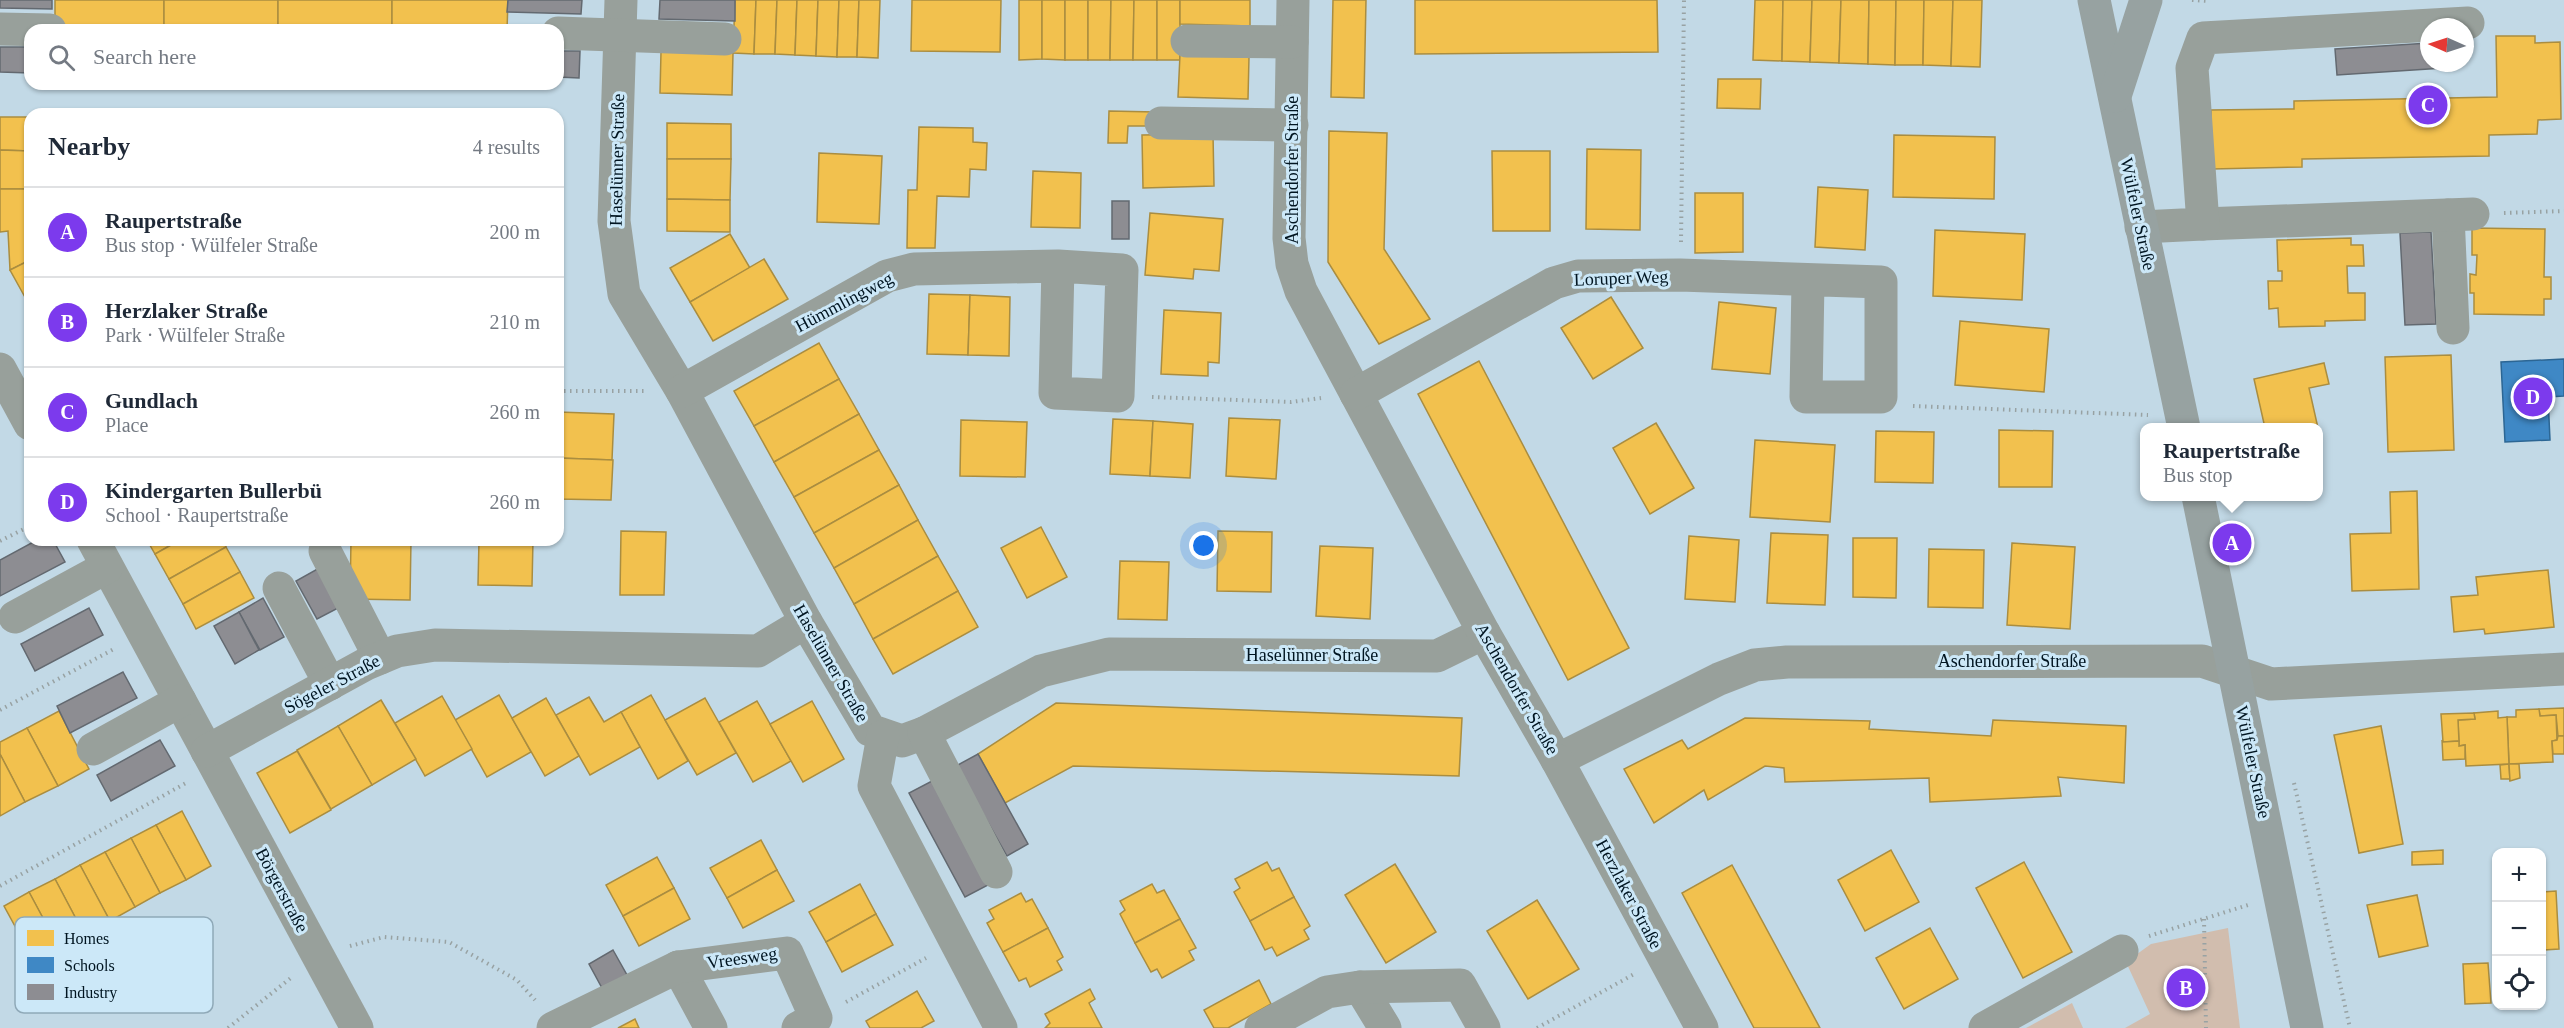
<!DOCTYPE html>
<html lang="en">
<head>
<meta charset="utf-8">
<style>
  :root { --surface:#fff; --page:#f2f2f3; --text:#1f2937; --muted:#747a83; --line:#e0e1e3; --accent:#7c3aed }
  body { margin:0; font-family:"Times New Roman",serif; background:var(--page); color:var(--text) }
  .controls { position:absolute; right:18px; bottom:18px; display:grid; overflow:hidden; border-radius:12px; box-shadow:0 2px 4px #0004 }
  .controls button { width:54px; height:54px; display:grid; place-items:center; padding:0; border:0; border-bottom:2px solid var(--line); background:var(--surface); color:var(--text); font:30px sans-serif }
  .compass { position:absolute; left:2420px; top:18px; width:54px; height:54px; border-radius:50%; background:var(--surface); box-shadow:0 2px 4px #0004; rotate:273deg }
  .you { position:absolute; left:1204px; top:546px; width:21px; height:21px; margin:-15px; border:4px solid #fff; border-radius:50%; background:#1a73e8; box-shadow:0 0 0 9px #1a73e833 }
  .badge { display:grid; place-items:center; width:39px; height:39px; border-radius:50%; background:var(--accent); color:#fff; font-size:20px; font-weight:700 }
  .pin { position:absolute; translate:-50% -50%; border:3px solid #fff; box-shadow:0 2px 6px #0006 }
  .popup { position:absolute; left:2140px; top:423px; width:183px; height:78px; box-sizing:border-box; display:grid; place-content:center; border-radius:12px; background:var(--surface); filter:drop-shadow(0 2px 4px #0005); font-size:20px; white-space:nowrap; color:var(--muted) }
  .popup b { font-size:22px; color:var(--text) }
  .popup::after { content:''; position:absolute; left:50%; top:100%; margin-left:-12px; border:12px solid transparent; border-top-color:var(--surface) }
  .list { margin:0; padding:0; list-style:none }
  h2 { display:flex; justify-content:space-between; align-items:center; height:78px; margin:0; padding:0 24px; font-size:26px }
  h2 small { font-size:20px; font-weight:400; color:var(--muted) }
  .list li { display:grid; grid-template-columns:39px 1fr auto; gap:18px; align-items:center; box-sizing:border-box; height:90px; padding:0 24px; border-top:2px solid var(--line) }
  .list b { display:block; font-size:22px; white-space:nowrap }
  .list p { margin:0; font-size:20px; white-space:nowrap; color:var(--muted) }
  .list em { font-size:20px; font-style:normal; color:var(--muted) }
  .icon { flex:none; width:33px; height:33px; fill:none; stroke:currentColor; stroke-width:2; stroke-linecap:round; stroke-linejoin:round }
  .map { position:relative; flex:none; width:2564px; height:1028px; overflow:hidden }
  .search { position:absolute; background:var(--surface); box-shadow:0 2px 4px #0004; left:24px; top:24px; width:540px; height:66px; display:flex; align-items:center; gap:15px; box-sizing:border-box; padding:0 21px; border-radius:18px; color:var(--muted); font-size:22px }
  .panel { position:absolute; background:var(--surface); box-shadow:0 2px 4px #0004; left:24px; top:108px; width:540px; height:438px; border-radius:18px }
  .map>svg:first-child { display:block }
  .green { fill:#d1bdae }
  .homes { fill:#f2c14e; stroke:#aa8d40; stroke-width:1.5 }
  .schools { fill:#3f88c5; stroke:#2c6694; stroke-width:1.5 }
  .industry { fill:#8d8d92; stroke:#636970; stroke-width:1.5 }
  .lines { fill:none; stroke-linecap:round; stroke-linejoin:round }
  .path { stroke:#98a2a3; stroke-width:4; stroke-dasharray:1.5 4.5; stroke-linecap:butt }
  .minor { stroke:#98a09b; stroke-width:33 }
  .major { stroke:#97a2a1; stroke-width:33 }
  .labels { text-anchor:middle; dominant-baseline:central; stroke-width:6; stroke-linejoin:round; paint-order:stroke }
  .street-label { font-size:18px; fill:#011521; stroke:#cce8f8 }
  .key { fill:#cce8f8; stroke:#8fa9b8; stroke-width:1.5 }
  .key-label { font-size:16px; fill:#011521 }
</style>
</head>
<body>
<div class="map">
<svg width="2564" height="1028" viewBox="0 0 2564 1028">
  <rect width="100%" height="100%" fill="#c2d9e6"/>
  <g class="green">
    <polygon points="2228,928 2240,1028 2125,1028 2150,1014 2126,962 2151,944"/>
    <polygon points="2072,1003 2083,1028 2026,1028"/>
  </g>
  <g class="homes">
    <rect x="55" y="0" width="109" height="30"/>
    <rect x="164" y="0" width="114" height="30"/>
    <rect x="278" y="0" width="114" height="30"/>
    <polygon points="392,0 508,0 507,30 392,30"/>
    <polygon points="735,0 756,0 754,54 733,53"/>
    <polygon points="756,0 777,0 775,54 754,54"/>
    <polygon points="777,0 797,0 795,55 775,54"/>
    <polygon points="797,0 818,0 816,56 795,55"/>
    <polygon points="818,0 839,0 837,57 816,56"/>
    <polygon points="839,0 859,0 857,57 837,57"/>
    <polygon points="859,0 880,0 878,58 857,57"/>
    <polygon points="912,0 1001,0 1000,52 911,51"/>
    <polygon points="1019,0 1042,0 1042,59 1019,60"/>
    <polygon points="1042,0 1065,0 1065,60 1042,59"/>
    <rect x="1065" y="0" width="23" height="60"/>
    <polygon points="1088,0 1111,0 1110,60 1088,60"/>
    <polygon points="1111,0 1134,0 1133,60 1110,60"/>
    <polygon points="1134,0 1157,0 1157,60 1133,60"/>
    <rect x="1157" y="0" width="23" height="60"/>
    <polygon points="1180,0 1250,0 1250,26 1180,24"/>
    <polygon points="1333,0 1366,0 1364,98 1331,97"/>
    <polygon points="1415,0 1657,0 1658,52 1415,54"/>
    <polygon points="1755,0 1783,0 1782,61 1753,60"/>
    <polygon points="1783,0 1812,0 1810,62 1782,61"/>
    <polygon points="1812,0 1841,0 1839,63 1810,62"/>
    <polygon points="1841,0 1869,0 1868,64 1839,63"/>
    <polygon points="1869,0 1896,0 1895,65 1868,64"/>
    <polygon points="1896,0 1924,0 1923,65 1895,65"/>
    <polygon points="1924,0 1953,0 1951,66 1923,65"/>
    <polygon points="1953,0 1982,0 1980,67 1951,66"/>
    <polygon points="2496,36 2535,36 2535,43 2560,42 2561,119 2538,120 2537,134 2489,135 2489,156 2302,159 2302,167 2212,169 2211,110 2294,109 2294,101 2497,97"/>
    <polygon points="661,52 733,53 732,95 660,93"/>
    <polygon points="1180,55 1249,57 1248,99 1178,97"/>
    <polygon points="1718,79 1761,79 1760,109 1717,108"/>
    <polygon points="1109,111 1155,112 1155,126 1128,126 1127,143 1108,143"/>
    <polygon points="0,117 30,117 30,151 0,150"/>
    <polygon points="667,123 731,124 731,159 667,159"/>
    <polygon points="919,127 973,128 973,142 987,143 986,170 970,169 969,197 937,196 935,248 907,248 908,190 917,190"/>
    <polygon points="1329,131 1387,133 1384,249 1430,319 1379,344 1328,262"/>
    <polygon points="1213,134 1214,186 1143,188 1142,135"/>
    <polygon points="1894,135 1995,137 1994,199 1893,197"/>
    <polygon points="1587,149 1641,150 1640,230 1586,229"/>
    <polygon points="0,150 30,151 30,189 0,189"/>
    <polygon points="1492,151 1550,151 1550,231 1493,231"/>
    <polygon points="819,153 882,156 879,224 817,222"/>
    <polygon points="667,159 731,159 730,200 667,199"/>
    <polygon points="1033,171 1081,173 1080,228 1031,227"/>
    <polygon points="1818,187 1868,190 1865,250 1815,247"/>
    <polygon points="0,189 30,189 30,260 10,270 8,231 0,232"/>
    <polygon points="1695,193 1743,193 1743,252 1695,253"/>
    <polygon points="667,199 730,200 730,232 667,231"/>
    <polygon points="1150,213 1223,219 1219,271 1194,269 1193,279 1145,275"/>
    <polygon points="2472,228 2545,229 2544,277 2551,277 2551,299 2544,299 2544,315 2474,314 2474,293 2470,293 2470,274 2476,275 2477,255 2472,255"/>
    <polygon points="1935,230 2025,234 2022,300 1933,296"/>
    <polygon points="730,234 750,268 690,302 670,268"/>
    <polygon points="2351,238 2351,245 2363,245 2364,266 2347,266 2348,293 2365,293 2365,320 2325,321 2325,326 2279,327 2278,308 2269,309 2268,281 2282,281 2282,271 2278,271 2277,240"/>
    <polygon points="764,259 788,299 713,341 690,302"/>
    <polygon points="30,260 30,296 26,299 10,270"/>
    <polygon points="929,294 970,295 968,355 927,354"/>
    <polygon points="970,295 1010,297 1009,356 968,355"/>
    <polygon points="1611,297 1643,348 1593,379 1561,328"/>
    <polygon points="1719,302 1776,308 1770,374 1712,369"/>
    <polygon points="1164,310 1221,313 1219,363 1208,362 1208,376 1161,374"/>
    <polygon points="1960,321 2049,329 2044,392 1955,385"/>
    <polygon points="819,343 839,379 754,426 734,391"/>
    <polygon points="2451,355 2454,450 2388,452 2385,357"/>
    <polygon points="1479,361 1629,648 1568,680 1418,394"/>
    <polygon points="2324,363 2329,384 2309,388 2318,428 2265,428 2254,379"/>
    <polygon points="839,379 859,414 774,462 754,426"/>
    <polygon points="558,412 614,414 612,460 558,458"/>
    <polygon points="859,414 879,450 794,497 774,462"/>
    <polygon points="1229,418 1280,420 1276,479 1226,476"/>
    <polygon points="1113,419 1153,421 1150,476 1110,474"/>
    <polygon points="961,420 1027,422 1025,477 960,476"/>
    <polygon points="1153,421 1193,424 1190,478 1150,476"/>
    <polygon points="1656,423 1694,488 1650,514 1613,448"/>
    <polygon points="1999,430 2053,431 2052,487 1999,487"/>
    <polygon points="1876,431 1934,432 1933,483 1875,482"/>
    <polygon points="1755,440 1835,445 1830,522 1750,517"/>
    <polygon points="879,450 899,485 814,533 794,497"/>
    <polygon points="558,458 613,460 611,500 558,499"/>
    <polygon points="899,485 918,520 834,568 814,533"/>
    <polygon points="2417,491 2419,589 2352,591 2350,534 2391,533 2390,492"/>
    <polygon points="918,520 938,556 854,604 834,568"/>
    <polygon points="1041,527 1067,577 1027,598 1001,548"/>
    <polygon points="621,531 666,532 664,595 620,595"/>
    <polygon points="1218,531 1272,532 1271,592 1217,591"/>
    <polygon points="1771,533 1828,535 1825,605 1767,603"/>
    <polygon points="1689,536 1739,540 1735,602 1685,599"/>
    <polygon points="1853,538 1897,538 1896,598 1853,597"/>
    <polygon points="147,540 180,540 155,554"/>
    <polygon points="180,540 222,540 226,547 169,579 155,554"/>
    <polygon points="351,540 411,540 410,600 350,599"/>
    <polygon points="479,540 533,540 532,586 478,585"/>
    <polygon points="2012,543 2075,547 2070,629 2007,625"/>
    <polygon points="1320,546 1373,548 1370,619 1316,616"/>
    <polygon points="226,547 240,572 183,604 169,579"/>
    <polygon points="1929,549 1984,550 1983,608 1928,607"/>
    <polygon points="938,556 958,591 873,639 854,604"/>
    <polygon points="1120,561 1169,562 1167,620 1118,619"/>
    <polygon points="2548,570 2554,627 2485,634 2484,629 2454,632 2451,597 2478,595 2476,577"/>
    <polygon points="240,572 254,598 196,629 183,604"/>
    <polygon points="958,591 978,627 893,674 873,639"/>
    <polygon points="499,695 531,752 487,777 455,720"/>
    <polygon points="651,695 688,761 658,779 621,712"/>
    <polygon points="442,696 472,749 425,776 395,723"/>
    <polygon points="589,697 604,722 621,712 640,747 590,775 556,715"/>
    <polygon points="546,698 579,756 545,776 512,718"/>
    <polygon points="705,698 736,753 697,775 665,720"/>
    <polygon points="381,700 416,759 372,785 338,726"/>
    <polygon points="757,701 791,761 753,782 719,722"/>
    <polygon points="812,701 844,759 803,782 770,724"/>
    <polygon points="1056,703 1462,718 1459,776 1073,766 1005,803 978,754"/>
    <polygon points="2564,708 2564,736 2558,736 2556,715 2540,716 2539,709"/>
    <polygon points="2539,709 2540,716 2556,715 2557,740 2552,741 2553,762 2509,764 2507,717 2516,717 2516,710"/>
    <polygon points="59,711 89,769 58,786 27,728"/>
    <polygon points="2498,711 2498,718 2507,717 2509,764 2466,766 2465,745 2459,746 2458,720 2475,719 2474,713"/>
    <polygon points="2474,713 2475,719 2458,720 2459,741 2443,742 2441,714"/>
    <polygon points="1745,718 1870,721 1869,729 1991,736 1993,720 2126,726 2124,783 2058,777 2061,796 1930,802 1929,778 1785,782 1784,768 1765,766 1708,800 1704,790 1654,823 1624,769 1682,740 1688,749"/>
    <polygon points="338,726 372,785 331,809 297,750"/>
    <polygon points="2381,726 2403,844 2359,853 2334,735"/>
    <polygon points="27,728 58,786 25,802 0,754 0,742"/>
    <polygon points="2558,736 2564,736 2564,754 2553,754 2552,741 2557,740"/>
    <polygon points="2442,740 2443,742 2459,741 2459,746 2465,745 2465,759 2443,760"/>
    <polygon points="297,751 331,810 290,833 257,773"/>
    <polygon points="0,754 25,802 0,816"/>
    <polygon points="2509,764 2510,781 2510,779 2501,779 2500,765"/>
    <polygon points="2509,764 2519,764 2520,778 2510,781"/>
    <polygon points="182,811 211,866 186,880 156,825"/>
    <polygon points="156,825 186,880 160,893 131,838"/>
    <polygon points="131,838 160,893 135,907 105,852"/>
    <polygon points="761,840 777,870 727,898 710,868"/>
    <polygon points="1891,850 1919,902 1865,931 1838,880"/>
    <polygon points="2443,850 2443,864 2412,865 2412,852"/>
    <polygon points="105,852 135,907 110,921 80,865"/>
    <polygon points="657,857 674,888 623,916 606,885"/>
    <polygon points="1267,862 1272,871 1279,868 1294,897 1250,921 1234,892 1240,888 1235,879"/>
    <polygon points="2024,862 2072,952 2023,978 1976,888"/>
    <polygon points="1395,864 1436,932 1386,963 1345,895"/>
    <polygon points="80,865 110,921 84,934 55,879"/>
    <polygon points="1732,865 1820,1028 1754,1028 1682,893"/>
    <polygon points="777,870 794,901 743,928 727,898"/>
    <polygon points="55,879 84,934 59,948 29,892"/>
    <polygon points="860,884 876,914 826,942 809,912"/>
    <polygon points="1152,884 1157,893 1164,890 1180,919 1135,943 1120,914 1125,910 1120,901"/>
    <polygon points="674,888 690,919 639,946 623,916"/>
    <polygon points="2556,891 2559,949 2544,950 2545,956 2542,957 2542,892"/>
    <polygon points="29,892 59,948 34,961 4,906"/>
    <polygon points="1021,893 1026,902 1032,899 1048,928 1003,952 987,923 994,919 989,910"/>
    <polygon points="2417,895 2428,946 2379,957 2367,905"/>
    <polygon points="1294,897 1310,926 1304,930 1309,939 1277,956 1272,947 1265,950 1250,921"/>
    <polygon points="1537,900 1579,969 1528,999 1487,931"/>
    <polygon points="876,914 893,945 842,972 826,942"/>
    <polygon points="1180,919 1196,948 1189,951 1194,960 1162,978 1157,969 1151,972 1135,943"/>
    <polygon points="1048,928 1063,957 1057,961 1062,970 1030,987 1026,978 1019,981 1003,952"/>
    <polygon points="1930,928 1958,979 1904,1009 1876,958"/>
    <polygon points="2488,963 2491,1003 2465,1004 2463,964"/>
    <polygon points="1259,980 1271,1004 1228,1028 1214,1028 1204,1010"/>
    <polygon points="1090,989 1095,999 1089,1003 1102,1028 1045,1028 1050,1023 1045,1014"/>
    <polygon points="917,991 934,1021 921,1028 870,1028 866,1021"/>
    <polygon points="635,1019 639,1028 618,1028"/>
  </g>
  <polygon class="schools" points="2564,359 2564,396 2548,397 2550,440 2505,442 2501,362"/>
  <g class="industry">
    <polygon points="0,0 52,0 52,9 0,8"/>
    <polygon points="508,0 582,0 581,14 507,12"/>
    <polygon points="660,0 735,0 735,21 659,19"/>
    <polygon points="2429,43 2429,63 2459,63 2459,67 2337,75 2335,49"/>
    <polygon points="0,47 30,47 30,73 0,72"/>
    <polygon points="558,51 580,51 579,78 558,77"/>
    <rect x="1112" y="201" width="17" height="38"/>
    <polygon points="2431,232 2436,324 2405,325 2400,233"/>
    <polygon points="37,540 53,540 65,562 0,596 0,560"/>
    <polygon points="321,567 342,606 317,619 296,581"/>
    <polygon points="263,598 284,637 260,650 239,612"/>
    <polygon points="89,608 103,635 35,671 21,644"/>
    <polygon points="239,612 259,650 235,664 214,626"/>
    <polygon points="123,672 137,698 70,733 57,706"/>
    <polygon points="160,740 175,766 111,801 97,775"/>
    <polygon points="978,754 1028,844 1007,856 956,766"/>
    <polygon points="932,781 988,885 965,897 909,793"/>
    <polygon points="613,950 627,975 602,988 589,964"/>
  </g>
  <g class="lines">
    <g class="path">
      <polyline points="2192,0 2208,1"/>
      <polyline points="2504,213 2564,211"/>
      <polyline points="1681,242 1684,0"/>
      <polyline points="558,391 644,391"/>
      <polyline points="1152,397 1291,402 1321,398"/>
      <polyline points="1913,406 2148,415"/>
      <polyline points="0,541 30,526"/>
      <polyline points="0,710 114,649"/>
      <polyline points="2294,783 2350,1028"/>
      <polyline points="0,886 186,783"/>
      <polyline points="2204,919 2206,1028"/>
      <polyline points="2149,936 2248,905"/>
      <polyline points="350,946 384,937 449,942 517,980 535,1000"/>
      <polyline points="846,1002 926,958"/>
      <polyline points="228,1028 292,977"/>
      <polyline points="1537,1028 1636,973"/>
    </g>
    <g class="minor">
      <polyline points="621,0 614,221 624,294 682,391 806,622 870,730 902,741 924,733 1041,671 1109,654 1437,656 1484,633"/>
      <polyline points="1293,0 1289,238 1292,264 1301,291 1484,633 1557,760 1719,679 1755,665 1787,662 2202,661 2271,684 2564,669"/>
      <polyline points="0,29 50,30"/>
      <polyline points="558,33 725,39"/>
      <polyline points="1187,41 1292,42"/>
      <polyline points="1161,123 1292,125"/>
      <polyline points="2448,215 2453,328"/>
      <polyline points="2203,224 2473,214"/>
      <polyline points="2141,227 2203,224 2192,68 2203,38 2468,23"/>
      <polyline points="0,369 30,424"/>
      <polyline points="682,391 887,276 914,269 1058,266 1122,270 1118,396 1055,393 1058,266"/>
      <polyline points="1356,394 1554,283 1578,276 1680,275 1881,282 1881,397 1806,397 1808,281"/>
      <polyline points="93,540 357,1028"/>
      <polyline points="325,551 380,658"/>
      <polyline points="279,588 330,684"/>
      <polyline points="15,617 107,567"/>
      <polyline points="924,733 996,872"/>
      <polyline points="883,736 874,786 1001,1028"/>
      <polyline points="93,749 180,701"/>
      <polyline points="207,751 366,664 397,651 435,645 758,651 806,622"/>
      <polyline points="1557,760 1702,1028"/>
      <polyline points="678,967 711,1028"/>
      <polyline points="1360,987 1385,1028"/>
      <polyline points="553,1028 678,967 787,953 816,1018 798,1028"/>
      <polyline points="1261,1028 1327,992 1360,987 1460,985 1484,1028"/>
      <polyline points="1985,1028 2122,951"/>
    </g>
    <g class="major">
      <polyline points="2094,0 2184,428"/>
      <polyline points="2115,96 2146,0"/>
      <polyline points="2198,496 2307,1028"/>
    </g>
  </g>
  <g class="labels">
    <g class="street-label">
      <text transform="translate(617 160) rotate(-89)">Haselünner Straße</text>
      <text transform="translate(1292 170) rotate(-90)">Aschendorfer Straße</text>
      <text transform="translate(2138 214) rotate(78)">Wülfeler Straße</text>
      <text transform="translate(1621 278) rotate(-2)">Loruper Weg</text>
      <text transform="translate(844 302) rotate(-28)">Hümmlingweg</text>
      <text x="1312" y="655">Haselünner Straße</text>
      <text x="2012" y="661">Aschendorfer Straße</text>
      <text transform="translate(831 663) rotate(60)">Haselünner Straße</text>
      <text transform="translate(332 684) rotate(-28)">Sögeler Straße</text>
      <text transform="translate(1517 689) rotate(60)">Aschendorfer Straße</text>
      <text transform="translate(2253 762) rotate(78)">Wülfeler Straße</text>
      <text transform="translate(282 890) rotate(62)">Börgerstraße</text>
      <text transform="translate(1629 894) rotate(62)">Herzlaker Straße</text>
      <text transform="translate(742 958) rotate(-8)">Vreesweg</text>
    </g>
  </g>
  <rect x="15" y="917" width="198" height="96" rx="9" class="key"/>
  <rect x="27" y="930" width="27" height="16" fill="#f2c14e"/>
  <rect x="27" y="957" width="27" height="16" fill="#3f88c5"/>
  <rect x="27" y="984" width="27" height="16" fill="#8d8d92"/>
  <g class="key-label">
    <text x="64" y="944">Homes</text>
    <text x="64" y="971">Schools</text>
    <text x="64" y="998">Industry</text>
  </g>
</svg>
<div class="controls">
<button>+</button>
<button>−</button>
<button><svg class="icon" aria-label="locate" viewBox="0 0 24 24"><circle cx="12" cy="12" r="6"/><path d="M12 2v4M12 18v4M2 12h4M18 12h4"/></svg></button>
</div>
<svg class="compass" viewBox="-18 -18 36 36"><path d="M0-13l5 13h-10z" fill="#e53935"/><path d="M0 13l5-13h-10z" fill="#747a83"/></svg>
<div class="you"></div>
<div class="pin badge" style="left:2232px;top:543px">A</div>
<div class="popup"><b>Raupertstraße</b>Bus stop</div>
<div class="pin badge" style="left:2186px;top:988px">B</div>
<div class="pin badge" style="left:2428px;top:105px">C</div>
<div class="pin badge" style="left:2533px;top:397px">D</div>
<div class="search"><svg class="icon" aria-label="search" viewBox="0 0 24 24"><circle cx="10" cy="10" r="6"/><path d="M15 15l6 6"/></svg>Search here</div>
<section class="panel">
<h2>Nearby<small>4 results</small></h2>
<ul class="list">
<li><span class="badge">A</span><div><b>Raupertstraße</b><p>Bus stop · Wülfeler Straße</p></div><em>200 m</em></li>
<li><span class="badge">B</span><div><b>Herzlaker Straße</b><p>Park · Wülfeler Straße</p></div><em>210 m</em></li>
<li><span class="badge">C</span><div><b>Gundlach</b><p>Place</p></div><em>260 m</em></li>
<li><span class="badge">D</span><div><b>Kindergarten Bullerbü</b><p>School · Raupertstraße</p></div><em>260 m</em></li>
</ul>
</section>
</div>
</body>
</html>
